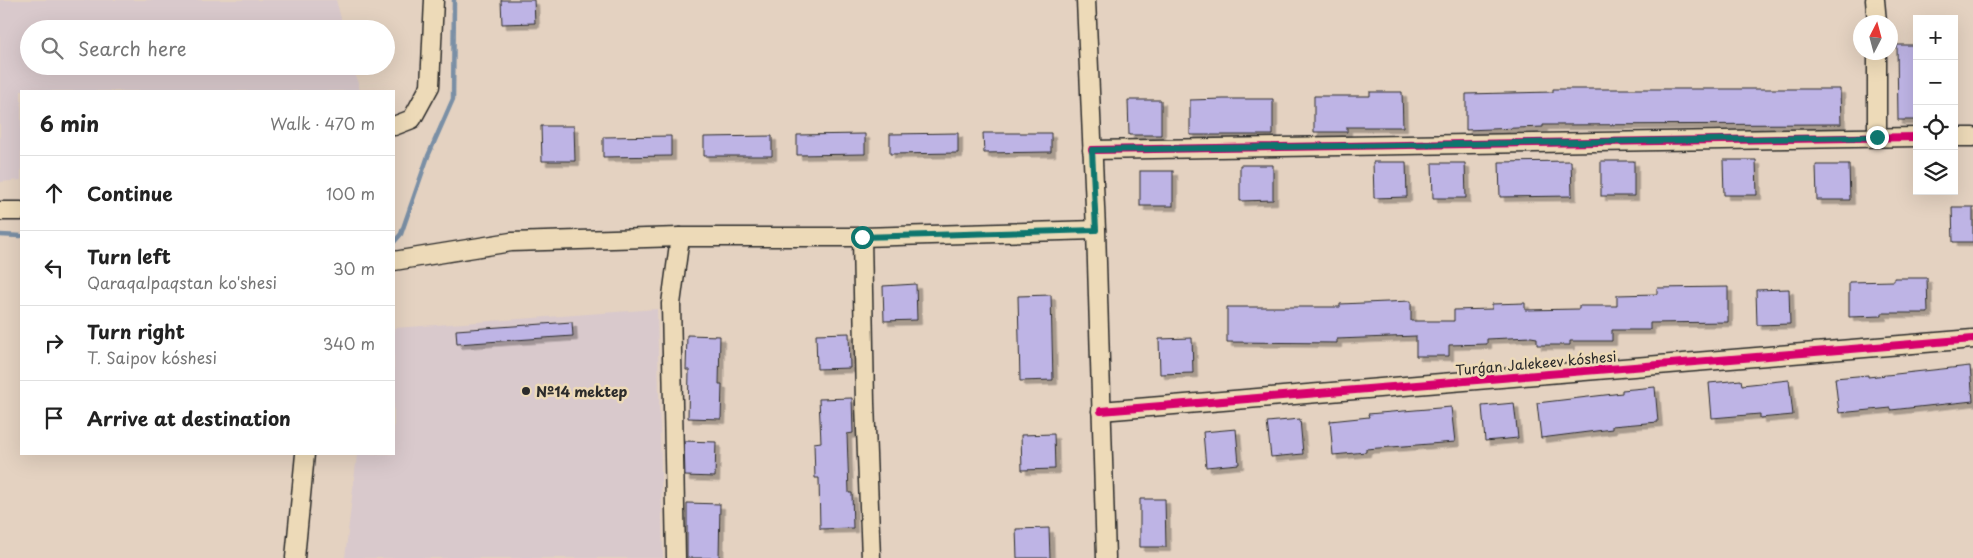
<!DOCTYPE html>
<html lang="en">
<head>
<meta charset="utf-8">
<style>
  :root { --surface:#fff; --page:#f2f2f2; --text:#222; --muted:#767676; --line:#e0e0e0 }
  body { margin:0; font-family:"Playpen Sans",sans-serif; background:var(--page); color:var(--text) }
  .controls { position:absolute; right:15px; top:15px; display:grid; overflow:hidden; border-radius:0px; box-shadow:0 5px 20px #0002 }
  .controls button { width:45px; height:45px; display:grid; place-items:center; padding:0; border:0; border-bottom:1px solid var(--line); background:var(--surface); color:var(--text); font:25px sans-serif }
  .compass { position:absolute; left:1853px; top:15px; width:45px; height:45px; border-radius:50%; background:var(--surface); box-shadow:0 5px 20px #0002; rotate:6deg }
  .stop { position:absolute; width:15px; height:15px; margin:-11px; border:4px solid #0f766e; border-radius:50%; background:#fff }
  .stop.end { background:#0f766e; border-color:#fff; box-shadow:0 1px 5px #0008 }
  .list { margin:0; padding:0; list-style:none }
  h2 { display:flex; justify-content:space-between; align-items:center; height:65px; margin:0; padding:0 20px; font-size:21px }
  h2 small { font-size:16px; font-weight:400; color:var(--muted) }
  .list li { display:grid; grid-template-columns:32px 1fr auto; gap:15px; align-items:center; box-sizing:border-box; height:75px; padding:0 20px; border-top:1px solid var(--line) }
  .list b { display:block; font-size:19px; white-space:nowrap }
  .list p { margin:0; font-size:16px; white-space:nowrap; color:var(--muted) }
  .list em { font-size:16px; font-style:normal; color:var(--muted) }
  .icon { flex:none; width:28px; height:28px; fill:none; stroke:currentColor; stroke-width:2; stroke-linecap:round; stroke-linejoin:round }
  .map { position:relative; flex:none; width:1973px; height:558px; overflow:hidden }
  .search { position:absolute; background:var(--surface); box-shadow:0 5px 20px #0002; left:20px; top:20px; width:375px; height:55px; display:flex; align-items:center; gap:12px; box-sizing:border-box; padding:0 18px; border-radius:28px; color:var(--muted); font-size:19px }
  .panel { position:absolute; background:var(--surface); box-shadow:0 5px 20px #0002; left:20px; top:90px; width:375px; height:365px; border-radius:0px }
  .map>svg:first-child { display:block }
  .built { fill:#d9c9cc }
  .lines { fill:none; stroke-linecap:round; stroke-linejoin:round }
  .stream { stroke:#7a8fa5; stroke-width:4.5 }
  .building { fill:#beb4e5; stroke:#2b2b2b; filter:url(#shadow) }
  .street-casing { stroke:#2b2b2b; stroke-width:21 }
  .street { stroke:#eddab8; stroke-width:18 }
  .cycleway-casing { stroke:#eddab8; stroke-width:11 }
  .cycleway { stroke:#d6006c; stroke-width:8 }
  .route { stroke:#0f766e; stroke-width:6 }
  .poi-dot { fill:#2b2b2b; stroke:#eddab8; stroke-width:2 }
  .labels { text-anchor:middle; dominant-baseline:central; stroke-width:5; stroke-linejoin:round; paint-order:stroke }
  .street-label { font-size:14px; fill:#2b2b2b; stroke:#eddab8 }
  .poi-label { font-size:14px; font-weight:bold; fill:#2b2b2b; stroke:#eddab8; text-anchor:start }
</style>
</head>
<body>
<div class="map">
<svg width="1973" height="558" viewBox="0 0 1973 558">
  <defs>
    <filter id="shadow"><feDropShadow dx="4.5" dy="4.5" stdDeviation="0" flood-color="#0004"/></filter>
  </defs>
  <rect width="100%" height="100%" fill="#e4d2c1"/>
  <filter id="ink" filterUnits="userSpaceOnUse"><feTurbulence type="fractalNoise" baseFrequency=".02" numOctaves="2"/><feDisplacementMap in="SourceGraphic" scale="10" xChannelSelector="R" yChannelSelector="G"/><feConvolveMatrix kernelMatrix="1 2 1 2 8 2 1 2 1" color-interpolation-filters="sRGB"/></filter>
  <g filter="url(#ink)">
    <g class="built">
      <polygon points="0,0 336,0 344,29 29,29 29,66 353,66 360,91 21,91 21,180 0,182"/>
      <polygon points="657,309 663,558 345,558 357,454 394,454 394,328"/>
    </g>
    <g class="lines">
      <g class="stream">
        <polyline points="0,235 21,236"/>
        <polyline points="394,242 401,234 428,156 453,99 454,0"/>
      </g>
    </g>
    <g class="building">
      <polygon points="501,0 534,0 535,23 502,24"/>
      <polygon points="1897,45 1917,45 1917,120 1898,120"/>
      <polygon points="1553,89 1840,89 1841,124 1543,125 1543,127 1466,130 1466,94 1553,92"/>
      <polygon points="1370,92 1402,92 1403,127 1347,127 1347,132 1314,132 1314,96 1370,96"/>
      <polygon points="1223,99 1273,99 1273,135 1190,135 1190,100"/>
      <polygon points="1128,100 1161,100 1161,135 1129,135"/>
      <polygon points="541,126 574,126 575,161 542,161"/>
      <polygon points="958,133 958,153 890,154 890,134"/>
      <polygon points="983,133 1051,133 1051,152 984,153"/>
      <polygon points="865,134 865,154 797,155 797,135"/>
      <polygon points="671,136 671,156 603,157 603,137"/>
      <polygon points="772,136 772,156 704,156 704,137"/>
      <polygon points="1723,160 1756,160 1757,195 1724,195"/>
      <polygon points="1571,161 1572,196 1500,197 1499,162"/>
      <rect x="1601" y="161" width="33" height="35"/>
      <polygon points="1373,162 1406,162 1407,197 1374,198"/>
      <polygon points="1432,163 1465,163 1466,198 1433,198"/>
      <polygon points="1240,165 1273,165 1273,200 1240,201"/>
      <polygon points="1816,165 1849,165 1850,200 1817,200"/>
      <rect x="1140" y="171" width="33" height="35"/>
      <polygon points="1952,207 1973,207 1973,242 1953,242"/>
      <polygon points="1894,278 1927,278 1928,313 1882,313 1882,316 1849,317 1849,282 1894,281"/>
      <polygon points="916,284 917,320 884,321 883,286"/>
      <polygon points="1728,287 1728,322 1650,323 1650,330 1612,330 1612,341 1570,341 1570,345 1537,345 1537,338 1531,337 1487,339 1487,344 1449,345 1449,356 1416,356 1416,336 1337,339 1337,343 1227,342 1227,307 1340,307 1340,304 1411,301 1411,321 1454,321 1454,310 1492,309 1492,304 1525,303 1525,310 1579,309 1579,306 1617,306 1617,295 1657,294 1657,288"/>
      <polygon points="1789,289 1790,324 1757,325 1756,290"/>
      <polygon points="1051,295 1053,380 1020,381 1018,296"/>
      <polygon points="572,322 573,336 457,344 456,330"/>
      <polygon points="849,333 850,368 817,369 816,334"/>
      <polygon points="687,335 720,336 719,384 722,384 721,419 688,418 689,370 686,370"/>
      <polygon points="1192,338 1193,373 1160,374 1159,339"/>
      <polygon points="1970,366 1973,401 1891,410 1891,408 1839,413 1835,378 1868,375 1868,377"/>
      <polygon points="1741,380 1742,385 1789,380 1793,415 1760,418 1760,414 1712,418 1709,383"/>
      <polygon points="1655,387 1658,422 1612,426 1612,429 1541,438 1537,403 1622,393 1622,390"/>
      <polygon points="852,398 853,433 847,434 849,493 852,493 853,528 820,529 819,478 815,478 814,443 821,442 819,399"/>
      <polygon points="1514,403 1518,438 1485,441 1482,406"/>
      <polygon points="1451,407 1455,442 1366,449 1366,452 1333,455 1330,421 1369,417 1368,414"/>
      <polygon points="1300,419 1303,454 1271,457 1267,422"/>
      <polygon points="1236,429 1239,464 1206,467 1203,432"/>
      <polygon points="1054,434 1055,469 1022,470 1021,435"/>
      <polygon points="684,441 716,442 715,477 685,476"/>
      <polygon points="1140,499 1165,499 1166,547 1140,547"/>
      <polygon points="687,503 720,504 719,558 687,558"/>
      <polygon points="1049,528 1050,558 1017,558 1016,529"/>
    </g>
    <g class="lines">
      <g class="street-casing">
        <g id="street">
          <polyline points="1086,0 1096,230 1106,558"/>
          <polyline points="1875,0 1877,22"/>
          <polyline points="394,126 412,119 430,86 434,0"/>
          <polyline points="1877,137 1877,52"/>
          <polyline points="1954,137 1973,137"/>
          <polyline points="1092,150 1917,137"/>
          <polyline points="0,211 21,211"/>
          <polyline points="862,237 865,403 871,558"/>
          <polyline points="394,261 511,242 680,237 862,237 1096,230"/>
          <polyline points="1101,411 1973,339"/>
          <polyline points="295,558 305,454"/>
          <polyline points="676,558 671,304 680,237"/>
        </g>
      </g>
      <use href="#street" class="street"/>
      <g class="cycleway-casing">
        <g id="cycleway">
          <polyline points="1092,150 1917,137"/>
          <polyline points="1101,411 1973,339"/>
        </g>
      </g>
      <use href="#cycleway" class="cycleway"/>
    </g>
  </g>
  <g class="lines" filter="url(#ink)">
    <polyline class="route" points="862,237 1096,230 1092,150 1877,137"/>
  </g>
  <circle class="poi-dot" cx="526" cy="391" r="5"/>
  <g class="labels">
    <g class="street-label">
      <text transform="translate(1536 363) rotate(-5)">Turǵan Jalekeev kóshesi</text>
    </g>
    <g class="poi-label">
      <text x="536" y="391">№14 mektep</text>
    </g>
  </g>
</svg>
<div class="controls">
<button>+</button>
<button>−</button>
<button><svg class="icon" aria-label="locate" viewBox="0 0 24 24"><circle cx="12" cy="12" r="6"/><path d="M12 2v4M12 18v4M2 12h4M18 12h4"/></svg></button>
<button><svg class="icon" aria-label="layers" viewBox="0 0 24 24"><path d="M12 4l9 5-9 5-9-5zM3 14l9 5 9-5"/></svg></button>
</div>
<svg class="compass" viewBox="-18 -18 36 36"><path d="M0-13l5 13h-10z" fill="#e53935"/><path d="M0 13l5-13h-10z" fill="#767676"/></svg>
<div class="stop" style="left:862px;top:237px"></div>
<div class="stop end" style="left:1877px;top:137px"></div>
<div class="search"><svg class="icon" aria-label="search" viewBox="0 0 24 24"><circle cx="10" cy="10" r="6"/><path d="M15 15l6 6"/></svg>Search here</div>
<section class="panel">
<h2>6 min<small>Walk · 470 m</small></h2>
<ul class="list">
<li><svg class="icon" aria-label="ahead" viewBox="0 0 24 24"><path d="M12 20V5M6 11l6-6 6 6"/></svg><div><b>Continue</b></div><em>100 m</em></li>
<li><svg class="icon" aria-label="left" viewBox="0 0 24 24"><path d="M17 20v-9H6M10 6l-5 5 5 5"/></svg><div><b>Turn left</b><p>Qaraqalpaqstan ko'shesi</p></div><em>30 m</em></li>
<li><svg class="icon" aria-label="right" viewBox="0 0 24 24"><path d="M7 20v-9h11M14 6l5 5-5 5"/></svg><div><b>Turn right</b><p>T. Saipov kóshesi</p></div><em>340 m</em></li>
<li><svg class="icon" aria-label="arrive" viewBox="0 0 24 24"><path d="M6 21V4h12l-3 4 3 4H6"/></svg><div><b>Arrive at destination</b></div></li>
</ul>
</section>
</div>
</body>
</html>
